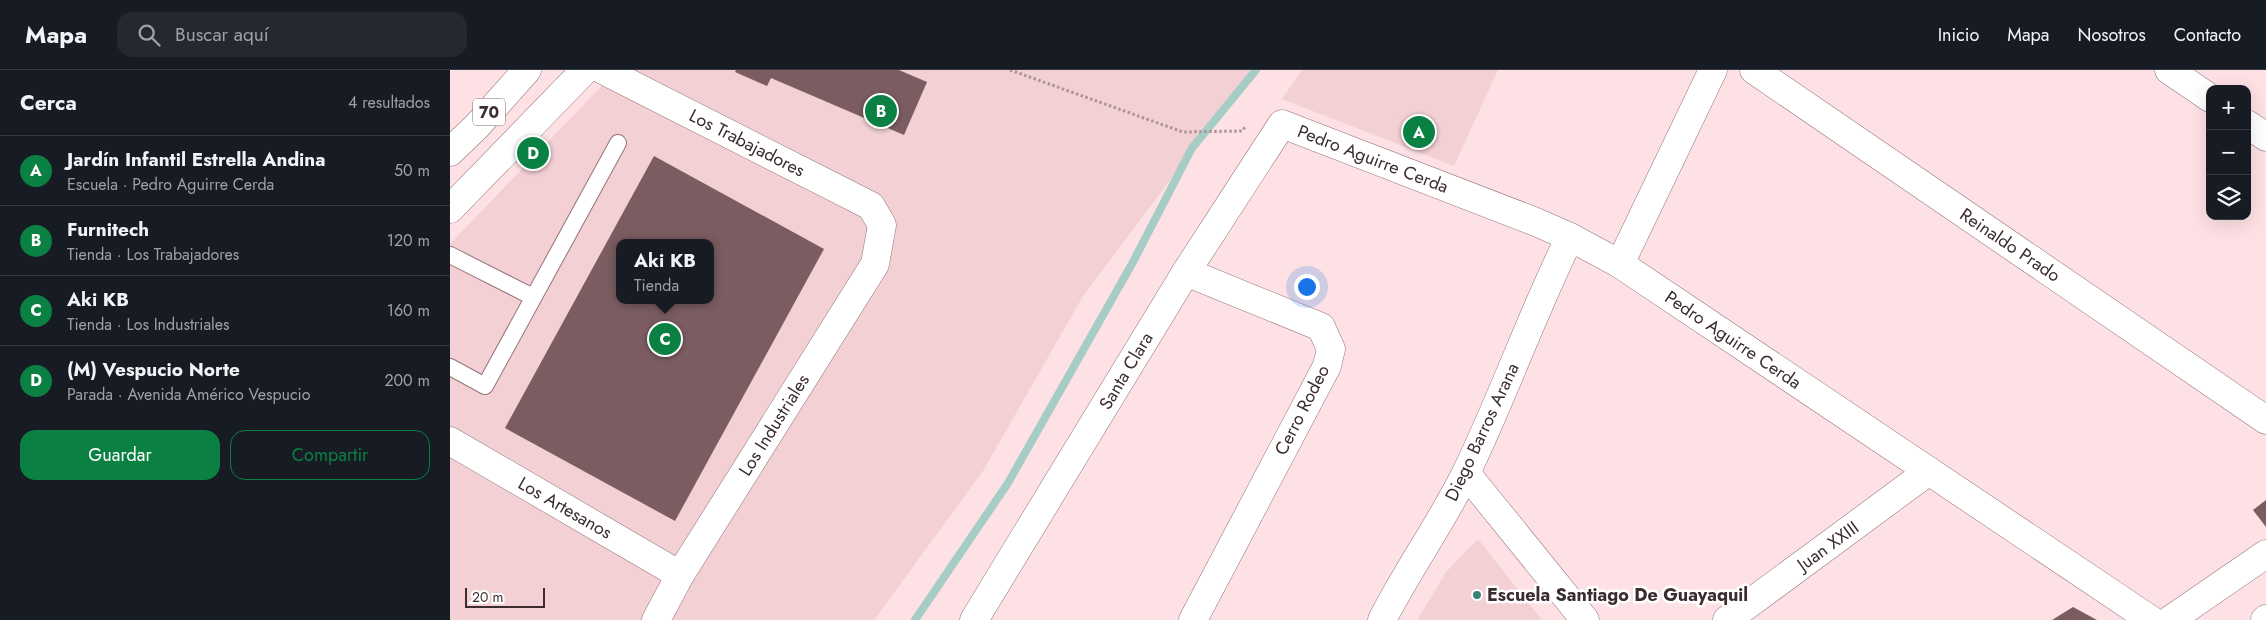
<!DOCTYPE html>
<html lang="es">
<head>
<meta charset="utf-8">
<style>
  :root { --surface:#171b24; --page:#242831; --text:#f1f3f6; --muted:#9ea1a6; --line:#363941; --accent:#0b8043 }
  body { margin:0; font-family:Jost,sans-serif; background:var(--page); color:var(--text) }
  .controls { position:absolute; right:15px; top:15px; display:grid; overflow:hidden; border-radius:10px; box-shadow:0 5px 20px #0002 }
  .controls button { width:45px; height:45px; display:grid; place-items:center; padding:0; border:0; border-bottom:1px solid var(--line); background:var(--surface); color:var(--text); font:25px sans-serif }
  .scale { position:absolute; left:15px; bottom:12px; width:80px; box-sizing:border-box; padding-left:5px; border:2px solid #3b2d2f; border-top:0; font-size:14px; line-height:18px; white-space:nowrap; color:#3b2d2f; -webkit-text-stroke:4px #fff; paint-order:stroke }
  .you { position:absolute; left:856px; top:216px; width:18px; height:18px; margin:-12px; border:4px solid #fff; border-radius:50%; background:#1a73e8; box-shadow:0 0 0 8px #1a73e833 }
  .badge { display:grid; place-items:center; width:32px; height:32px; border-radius:50%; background:var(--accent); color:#fff; font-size:16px; font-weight:700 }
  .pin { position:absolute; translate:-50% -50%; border:2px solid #fff; box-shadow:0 1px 5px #0006 }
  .popup { position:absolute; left:166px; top:169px; width:98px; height:65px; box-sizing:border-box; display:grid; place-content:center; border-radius:10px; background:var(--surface); filter:drop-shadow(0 1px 4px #0005); font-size:16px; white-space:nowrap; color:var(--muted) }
  .popup b { font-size:19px; color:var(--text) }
  .popup::after { content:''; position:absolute; left:50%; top:100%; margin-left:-10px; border:10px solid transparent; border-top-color:var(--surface) }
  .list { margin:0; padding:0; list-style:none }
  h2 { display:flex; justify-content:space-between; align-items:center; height:65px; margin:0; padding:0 20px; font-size:21px }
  h2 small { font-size:16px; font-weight:400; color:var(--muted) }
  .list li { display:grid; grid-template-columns:32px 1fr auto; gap:15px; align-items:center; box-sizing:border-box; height:70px; padding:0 20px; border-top:1px solid var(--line) }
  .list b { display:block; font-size:19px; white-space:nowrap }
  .list p { margin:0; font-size:16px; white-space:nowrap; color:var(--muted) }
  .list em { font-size:16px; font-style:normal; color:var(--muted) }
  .actions { display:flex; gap:10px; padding:15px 20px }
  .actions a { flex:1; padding:11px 0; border:1px solid var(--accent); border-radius:15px; text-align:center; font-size:18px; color:var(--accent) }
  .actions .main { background:var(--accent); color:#fff }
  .icon { flex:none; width:28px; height:28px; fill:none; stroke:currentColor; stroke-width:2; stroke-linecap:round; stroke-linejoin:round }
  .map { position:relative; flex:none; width:1816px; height:550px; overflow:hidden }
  header { display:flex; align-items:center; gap:30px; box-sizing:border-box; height:70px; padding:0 25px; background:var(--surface); border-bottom:1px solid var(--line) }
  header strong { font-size:24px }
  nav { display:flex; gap:28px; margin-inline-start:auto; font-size:18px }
  .search { width:350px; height:45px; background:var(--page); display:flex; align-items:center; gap:12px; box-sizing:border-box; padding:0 18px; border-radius:15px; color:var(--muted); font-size:19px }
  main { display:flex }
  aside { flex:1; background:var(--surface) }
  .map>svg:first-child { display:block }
  .built { fill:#f2d0d4; fill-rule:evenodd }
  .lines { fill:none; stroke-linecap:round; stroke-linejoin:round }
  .stream { stroke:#a5ccc5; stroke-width:8 }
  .building { fill:#7b5d61; fill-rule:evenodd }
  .service-casing { stroke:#937478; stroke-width:18 }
  .minor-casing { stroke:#937478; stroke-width:29 }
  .primary-casing { stroke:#937478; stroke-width:29 }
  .motorway-casing { stroke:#937478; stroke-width:29 }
  .path { stroke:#ab9497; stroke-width:3; stroke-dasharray:2.5 2.5; stroke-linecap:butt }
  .service { stroke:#fff; stroke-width:16 }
  .minor { stroke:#fff; stroke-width:28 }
  .primary { stroke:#fff; stroke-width:28 }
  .motorway { stroke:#fff; stroke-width:28 }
  .poi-dot { fill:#3a8076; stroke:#fff; stroke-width:2 }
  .labels { text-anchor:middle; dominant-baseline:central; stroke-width:5; stroke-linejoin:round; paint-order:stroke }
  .shield { fill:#fff; stroke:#766c6d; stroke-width:1 }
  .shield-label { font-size:16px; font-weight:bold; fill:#3b2d2f }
  .street-label { font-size:18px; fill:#3b2d2f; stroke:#fff }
  .poi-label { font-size:18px; font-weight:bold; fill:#3b2d2f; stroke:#fff; text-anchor:start }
</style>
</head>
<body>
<header>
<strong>Mapa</strong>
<div class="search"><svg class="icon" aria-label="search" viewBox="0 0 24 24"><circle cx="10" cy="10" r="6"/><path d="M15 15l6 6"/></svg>Buscar aquí</div>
<nav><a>Inicio</a><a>Mapa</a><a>Nosotros</a><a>Contacto</a></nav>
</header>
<main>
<aside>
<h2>Cerca<small>4 resultados</small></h2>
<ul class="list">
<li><span class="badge">A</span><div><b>Jardín Infantil Estrella Andina</b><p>Escuela · Pedro Aguirre Cerda</p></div><em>50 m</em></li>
<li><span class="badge">B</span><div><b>Furnitech</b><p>Tienda · Los Trabajadores</p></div><em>120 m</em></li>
<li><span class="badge">C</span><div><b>Aki KB</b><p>Tienda · Los Industriales</p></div><em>160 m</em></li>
<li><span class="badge">D</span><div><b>(M) Vespucio Norte</b><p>Parada · Avenida Américo Vespucio</p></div><em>200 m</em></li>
</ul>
<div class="actions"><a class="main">Guardar</a><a>Compartir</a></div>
</aside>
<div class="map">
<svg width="1816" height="550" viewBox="0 0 1816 550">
  <rect width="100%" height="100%" fill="#fee1e5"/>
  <g class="built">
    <path d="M167,0H803L633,226L533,401L424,550H0V174ZM170,173H260V230H170Z"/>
    <polygon points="852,0 1048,0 1004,96 832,29"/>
    <polygon points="1028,469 1092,550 967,550 997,501"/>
  </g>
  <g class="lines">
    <polyline class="stream" points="465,550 558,413 683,192 742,78 806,0"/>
  </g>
  <g class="building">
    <polygon points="286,0 449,0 477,12 454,65 321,8 317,16 285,2"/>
    <path d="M204,86L374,179L225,451L55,358ZM170,173H260V230H170Z"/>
    <polygon points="1816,430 1816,457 1803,440"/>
    <polygon points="1623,537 1647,550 1602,550"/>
  </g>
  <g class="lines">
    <g class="service-casing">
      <g id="service">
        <polyline points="0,185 83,227"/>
        <polyline points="0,297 35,316 168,73"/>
      </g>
    </g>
    <g class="minor-casing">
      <g id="minor">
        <polyline points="153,0 421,136 432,155 425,194 230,505 206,550"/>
        <polyline points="1304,0 1816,350"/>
        <polyline points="1719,0 1760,28"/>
        <polyline points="1797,54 1816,67"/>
        <polyline points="1170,194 1263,0"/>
        <polyline points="736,202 871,257 881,279 877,296 743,550"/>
        <polyline points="0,371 230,505"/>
        <polyline points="1016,403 1135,550"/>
        <polyline points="524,550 736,202 832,54 1086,152 1120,167 1170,194 1701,550"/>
        <path d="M932,550C958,499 992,452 1017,401C1054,324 1082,244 1120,167"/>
        <polyline points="1277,550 1479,401"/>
        <polyline points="1720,550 1816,484"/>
        <polyline points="1815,550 1816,549"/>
      </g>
    </g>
    <g class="primary-casing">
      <polyline id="primary" points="0,139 135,0"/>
    </g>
    <g class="motorway-casing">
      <polyline id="motorway" points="0,82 27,56 77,0"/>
    </g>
    <polyline class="path" points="560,0 733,62 792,61 795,57"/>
    <use href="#service" class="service"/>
    <use href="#minor" class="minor"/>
    <use href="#primary" class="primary"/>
    <use href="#motorway" class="motorway"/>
  </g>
  <circle class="poi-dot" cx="1027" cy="525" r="5"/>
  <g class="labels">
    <rect class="shield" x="23" y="28.5" width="32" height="27" rx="4"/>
    <g class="shield-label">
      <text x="39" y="42">70</text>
    </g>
    <g class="street-label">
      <text transform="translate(297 73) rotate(27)">Los Trabajadores</text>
      <text transform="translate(923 89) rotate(21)">Pedro Aguirre Cerda</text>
      <text transform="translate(1560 175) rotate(34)">Reinaldo Prado</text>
      <text transform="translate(1283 270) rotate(34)">Pedro Aguirre Cerda</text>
      <text transform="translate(676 301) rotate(-59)">Santa Clara</text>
      <text transform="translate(852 340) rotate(-63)">Cerro Rodeo</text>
      <text transform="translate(324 355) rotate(-58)">Los Industriales</text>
      <text transform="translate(1032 362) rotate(-65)">Diego Barros Arana</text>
      <text transform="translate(115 438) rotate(30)">Los Artesanos</text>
      <text transform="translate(1378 476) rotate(-36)">Juan XXIII</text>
    </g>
    <g class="poi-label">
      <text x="1037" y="525">Escuela Santiago De Guayaquil</text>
    </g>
  </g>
</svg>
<div class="controls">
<button>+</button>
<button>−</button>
<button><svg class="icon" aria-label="layers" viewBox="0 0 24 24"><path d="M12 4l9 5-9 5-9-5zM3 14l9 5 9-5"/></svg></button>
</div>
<div class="scale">20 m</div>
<div class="you"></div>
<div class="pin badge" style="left:969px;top:62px">A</div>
<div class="pin badge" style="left:431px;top:41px">B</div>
<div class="pin badge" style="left:215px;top:269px">C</div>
<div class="popup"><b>Aki KB</b>Tienda</div>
<div class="pin badge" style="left:83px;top:83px">D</div>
</div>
</main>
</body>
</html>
